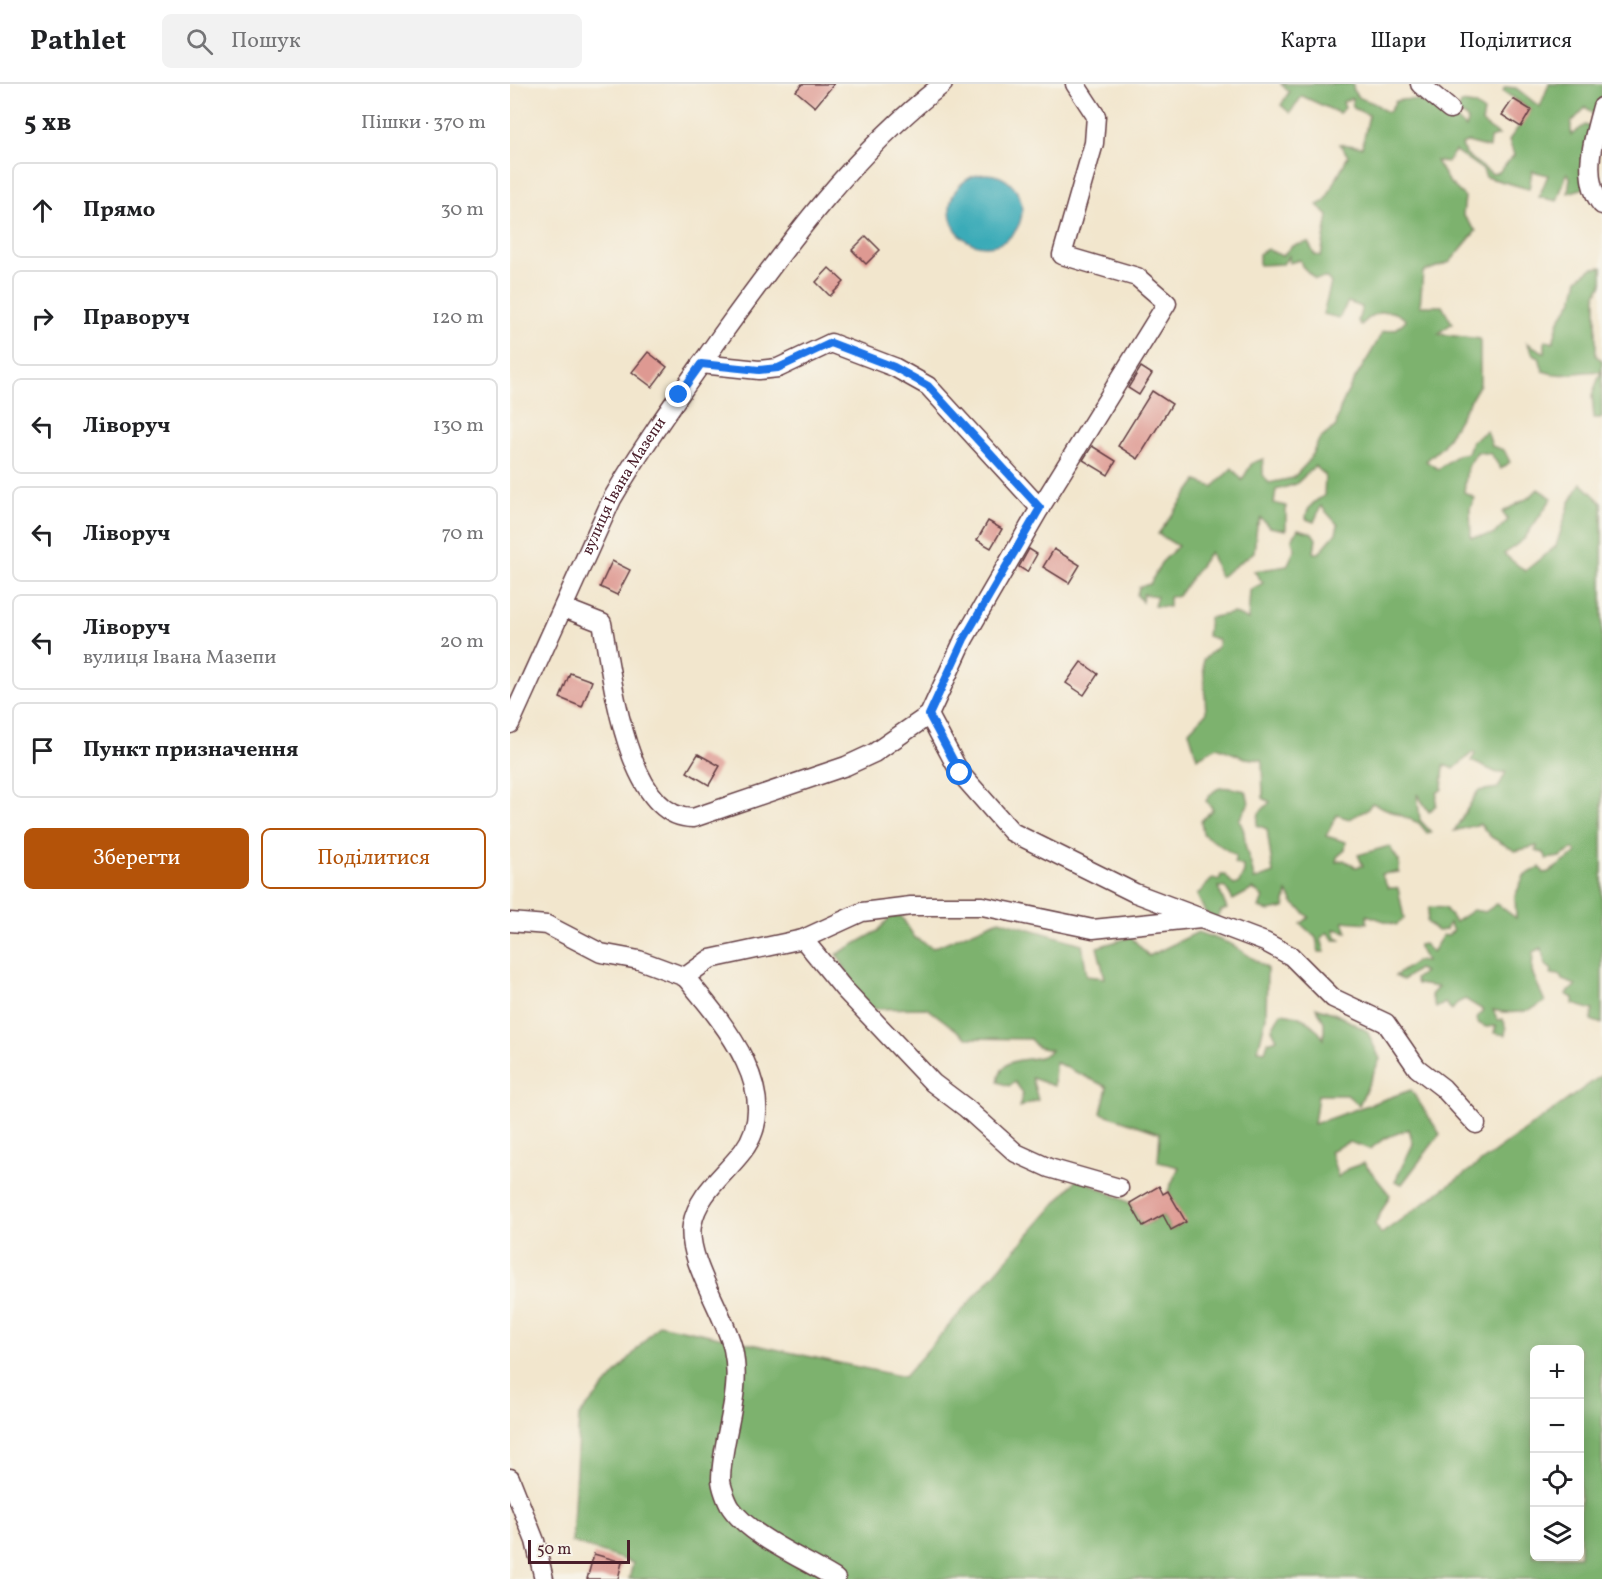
<!DOCTYPE html>
<html lang="uk">
<head>
<meta charset="utf-8">
<style>
  :root { --surface:#fff; --page:#f2f2f2; --text:#202124; --muted:#757577; --line:#e0e0e0; --accent:#b45309 }
  body { margin:0; font-family:Vollkorn,serif; background:var(--page); color:var(--text) }
  .controls { position:absolute; right:18px; bottom:18px; display:grid; overflow:hidden; border-radius:9px; box-shadow:0 3px 15px #0003 }
  .controls button { width:54px; height:54px; display:grid; place-items:center; padding:0; border:0; border-bottom:2px solid var(--line); background:var(--surface); color:var(--text); font:30px sans-serif }
  .scale { position:absolute; left:18px; bottom:15px; width:102px; box-sizing:border-box; padding-left:6px; border:3px solid #4a1f2b; border-top:0; font-size:16px; line-height:21px; white-space:nowrap; color:#4a1f2b; -webkit-text-stroke:4px #f7f3e8; paint-order:stroke }
  .stop { position:absolute; width:18px; height:18px; margin:-14px; border:4px solid #1a73e8; border-radius:50%; background:#fff }
  .stop.end { background:#1a73e8; border-color:#fff; box-shadow:0 2px 6px #0008 }
  .list { margin:0; padding:0; list-style:none }
  h2 { display:flex; justify-content:space-between; align-items:center; height:78px; margin:0; padding:0 24px; font-size:26px }
  h2 small { font-size:20px; font-weight:400; color:var(--muted) }
  .list li { display:grid; grid-template-columns:39px 1fr auto; gap:18px; align-items:center; box-sizing:border-box; height:96px; margin:0 12px 12px; padding:0 12px; border:2px solid var(--line); border-radius:9px }
  .list b { display:block; font-size:22px; white-space:nowrap }
  .list p { margin:0; font-size:20px; white-space:nowrap; color:var(--muted) }
  .list em { font-size:20px; font-style:normal; color:var(--muted) }
  .actions { display:flex; gap:12px; padding:18px 24px }
  .actions a { flex:1; padding:14px 0; border:2px solid var(--accent); border-radius:9px; text-align:center; font-size:21px; color:var(--accent) }
  .actions .main { background:var(--accent); color:#fff }
  .icon { flex:none; width:33px; height:33px; fill:none; stroke:currentColor; stroke-width:2; stroke-linecap:round; stroke-linejoin:round }
  .map { position:relative; flex:none; width:1092px; height:1495px; overflow:hidden }
  header { display:flex; align-items:center; gap:36px; box-sizing:border-box; height:84px; padding:0 30px; background:var(--surface); border-bottom:2px solid var(--line) }
  header strong { font-size:28px }
  nav { display:flex; gap:33px; margin-inline-start:auto; font-size:21px }
  .search { width:420px; height:54px; background:var(--page); display:flex; align-items:center; gap:15px; box-sizing:border-box; padding:0 21px; border-radius:9px; color:var(--muted); font-size:22px }
  main { display:flex }
  aside { flex:1; background:var(--surface) }
  .map>svg:first-child { display:block }
  .forest { fill:#7db26e; stroke:#64684c; stroke-width:1.5; fill-rule:evenodd }
  .water { fill:#3babb8; stroke:#426572; stroke-width:1.5 }
  .building { fill:#de9992 }
  .lines { fill:none; stroke-linecap:round; stroke-linejoin:round }
  .minor-casing { stroke:#633d43; stroke-width:21 }
  .minor { stroke:#fff; stroke-width:18 }
  .route { stroke:#1a73e8; stroke-width:8 }
  .labels { text-anchor:middle; dominant-baseline:central; stroke-width:4.5; stroke-linejoin:round; paint-order:stroke }
  .street-label { font-size:16px; fill:#4a1f2b; stroke:#f7f3e8 }
</style>
</head>
<body>
<header>
<strong>Pathlet</strong>
<div class="search"><svg class="icon" aria-label="search" viewBox="0 0 24 24"><circle cx="10" cy="10" r="6"/><path d="M15 15l6 6"/></svg>Пошук</div>
<nav><a>Карта</a><a>Шари</a><a>Поділитися</a></nav>
</header>
<main>
<aside>
<h2>5 хв<small>Пішки · 370 m</small></h2>
<ul class="list">
<li><svg class="icon" aria-label="ahead" viewBox="0 0 24 24"><path d="M12 20V5M6 11l6-6 6 6"/></svg><div><b>Прямо</b></div><em>30 m</em></li>
<li><svg class="icon" aria-label="right" viewBox="0 0 24 24"><path d="M7 20v-9h11M14 6l5 5-5 5"/></svg><div><b>Праворуч</b></div><em>120 m</em></li>
<li><svg class="icon" aria-label="left" viewBox="0 0 24 24"><path d="M17 20v-9H6M10 6l-5 5 5 5"/></svg><div><b>Ліворуч</b></div><em>130 m</em></li>
<li><svg class="icon" aria-label="left" viewBox="0 0 24 24"><path d="M17 20v-9H6M10 6l-5 5 5 5"/></svg><div><b>Ліворуч</b></div><em>70 m</em></li>
<li><svg class="icon" aria-label="left" viewBox="0 0 24 24"><path d="M17 20v-9H6M10 6l-5 5 5 5"/></svg><div><b>Ліворуч</b><p>вулиця Івана Мазепи</p></div><em>20 m</em></li>
<li><svg class="icon" aria-label="arrive" viewBox="0 0 24 24"><path d="M6 21V4h12l-3 4 3 4H6"/></svg><div><b>Пункт призначення</b></div></li>
</ul>
<div class="actions"><a class="main">Зберегти</a><a>Поділитися</a></div>
</aside>
<div class="map">
<svg width="1092" height="1495" viewBox="0 0 1092 1495">
  <rect width="100%" height="100%" fill="#f7f3e8"/>
  <filter id="ink" filterUnits="userSpaceOnUse"><feTurbulence type="fractalNoise" baseFrequency=".0167" numOctaves="2"/><feDisplacementMap in="SourceGraphic" scale="12" xChannelSelector="R" yChannelSelector="G"/><feConvolveMatrix kernelMatrix="1 2 1 2 8 2 1 2 1" color-interpolation-filters="sRGB"/></filter>
  <filter id="wash" filterUnits="userSpaceOnUse"><feTurbulence type="fractalNoise" baseFrequency=".008" numOctaves="4" result="noise"/><feDisplacementMap in="SourceGraphic" scale="24" xChannelSelector="R" yChannelSelector="G"/><feGaussianBlur stdDeviation="1.35" result="paint"/><feColorMatrix in="noise" values="0 0 0 0 0 0 0 0 0 0 0 0 0 0 0 0 0 1.4 0 .05"/><feComposite in="paint" operator="in"/></filter>
  <g filter="url(#wash)">
    <rect width="100%" height="100%" fill="#f2e6cd"/>
    <g class="forest">
      <path d="M771,0H843C843,17 856,14 867,21C872,24 872,27 879,28L886,17C910,12 922,20 938,39L945,34L956,44L958,37L955,32L946,29L952,19L964,21L974,28L972,39L989,51L980,54L979,64L958,58L952,61L955,70L982,90L989,88L1004,71L999,56L1021,26L993,7L995,3L1006,4L1030,23L1039,0H1092V13L1084,31L1076,23L1061,39V51L1075,41L1083,44L1078,103L1058,109L1060,93L1057,89L1047,117L1029,113L1038,91L1022,87L1019,105L976,93L973,86L945,67L937,78L926,77L938,97L955,113L953,131L966,147L940,178L913,188L910,222H932L942,239L928,250L970,255V300L933,362L916,377L928,385L947,371L958,369L962,357L977,347L982,362L994,366L1000,378L991,385L981,370L967,368L957,384L954,408L965,414L960,424L961,453L983,451L998,436L992,428L1020,413L1028,405L1042,414L1014,455L994,470L1015,487L1046,462L1060,418L1071,399L1092,419V940L1081,936L1083,926L1063,920V914L1056,910L1066,901L1052,896L1050,891L1041,890L1042,886L1036,881L1031,864L1023,868L1022,888L1035,918C1019,929 1002,931 983,926L988,936L993,935L996,945L995,951L984,949L986,942L976,943L968,939L967,934L973,926L955,915L947,919L942,926L935,919L926,924L921,911L928,903L907,900L905,895L914,888L908,885L893,896L885,892L907,877H916L908,861L914,860L922,868L933,851L937,852L943,847L939,839L936,846L927,847L917,838L919,823L935,824L945,838L963,826L975,828L987,820L1006,834L1005,812L1014,792L1030,783L1034,789L1039,788L1067,769L1063,765L1050,773L1037,775L1034,769L1026,767L1027,762L1005,767L981,753L970,740L944,747L968,707L988,704L996,688L987,689L961,677L965,670L963,668L944,685L934,681L932,705L927,709L926,721L919,728L907,710L910,736L921,748L917,749L909,739L862,719L857,726L839,735L827,731L816,752L836,758L835,766L827,773L826,778L834,776L845,783L853,782L848,771L879,762L889,777V788L871,790L878,804H888L894,834L886,841L857,831V839L833,837L837,848L824,845L826,853L832,856H824L817,848L811,854L815,868H809L806,854L791,840L799,833L783,819L777,808L774,824L759,827L749,824L753,813L743,805L723,816L716,804L708,803L717,825L711,827L706,835L695,828L687,811L703,794L709,796L711,791H715L724,801L729,799L734,788L733,782L724,779L726,772L693,750L691,737L703,725L696,717C707,698 717,703 736,707L739,719L729,736C735,748 734,747 735,759C736,769 743,781 744,796L763,789L757,745L747,741L749,729L760,718L753,714L752,676L735,674L707,663L687,674L679,647L696,629L693,576L708,562L709,556L697,552L699,534L724,529L738,536L740,506L753,499L744,487L777,482L785,465L782,456L788,445L802,449L806,455L804,469H809L826,449L828,441L811,422L804,438L796,435C796,425 804,417 814,412L815,391L805,382L786,400L766,406L764,419L776,422V446L759,443L751,434L747,442L744,468L710,493L700,468L668,512L659,513V523L644,522L647,512L633,510L632,518L627,511L629,503L640,500L651,479L668,462L648,450L687,397L703,403L722,384L732,396L742,379L753,375V391L759,399L783,394L798,378L809,356L826,342C831,307 858,280 872,248L886,245L896,236C880,221 865,227 851,241L848,237L852,223L838,218L829,234L813,230L821,199L817,194L805,195L792,182L790,176L779,179V172L773,180L749,181V170L757,165L772,172L782,162L798,158L805,171L811,172L818,132L807,121L815,117L838,72L830,60L852,63L859,31L843,24L842,14L833,18L835,24L829,29L792,12L780,29L771,21L779,8Z"/>
      <path d="M1092,183V201L1086,210V272L1092,276V334H1084L1082,311L1091,288C1068,285 1056,296 1033,287L1029,273L1023,270L1017,259L1035,269V256L1043,259L1049,236L1063,216L1068,195L1082,184Z"/>
      <path d="M391,832L405,854L423,864L489,836L572,860L577,892L595,894L587,863L621,853L639,872L688,848L721,860L757,884L756,933L748,966L755,967L758,958L767,955L762,945L771,929C792,931 802,938 814,955V938L806,923L826,930L857,947L870,975L849,1021L837,1011H808L804,1040L901,1006L930,1050L892,1100L885,1097L903,1060L899,1045L875,1054L860,1065L839,1058L820,1067L828,1093L837,1085L854,1079L880,1111L865,1140L871,1150L1092,991V1495H119L123,1479L62,1458L69,1332L149,1240L394,1293L568,1094L620,1119L633,1142L653,1131L661,1146L675,1138L658,1107L669,1083L648,1078L650,1049L591,1029L597,1003L545,978L544,1002L522,994L528,1016L509,1023L513,1009L505,998L499,1002L488,998C493,964 525,984 541,966L527,963L520,955L457,954L417,924L357,925L327,870L368,847L380,833ZM1024,1266H1070V1472H1024Z"/>
    </g>
    <circle class="water" cx="476" cy="126" r="36"/>
    <g id="blocks">
      <g class="building">
        <polygon points="292,0 324,0 305,23 286,7"/>
        <polygon points="1003,15 1021,26 1011,43 992,31"/>
        <polygon points="356,152 370,166 356,180 342,166"/>
        <polygon points="319,184 334,198 320,212 306,198"/>
        <polygon points="138,268 157,283 142,303 122,288"/>
        <polygon points="631,283 642,290 629,311 618,304"/>
        <polygon points="642,307 662,320 628,375 608,362"/>
        <polygon points="582,362 606,377 598,391 573,376"/>
        <polygon points="478,437 492,445 481,464 467,456"/>
        <polygon points="519,465 527,470 517,488 509,483"/>
        <polygon points="544,465 570,481 559,499 533,483"/>
        <polygon points="102,477 120,486 107,511 90,503"/>
        <polygon points="571,578 588,590 574,611 556,599"/>
        <polygon points="60,589 82,597 72,623 50,614"/>
        <polygon points="188,670 210,682 199,701 177,688"/>
        <polygon points="649,1102 653,1110 658,1107 676,1138 661,1146 653,1131 633,1142 620,1119"/>
        <polygon points="84,1470 112,1478 108,1495 77,1495"/>
      </g>
    </g>
  </g>
  <g filter="url(#ink)">
    <use href="#blocks" fill-opacity="0" stroke="#633d43" stroke-width="1.5"/>
    <g class="lines">
      <g class="minor-casing">
        <g id="minor">
          <polyline points="910,0 940,25"/>
          <path d="M1092,23C1084,52 1070,95 1092,121"/>
          <polyline points="191,280 249,286 268,284 321,259 384,283 418,302 530,424 657,219 627,193 552,171 584,59 586,32 565,0"/>
          <path d="M54,524L92,539C102,589 116,735 183,734L336,682L364,669L419,631L454,555L530,424"/>
          <polyline points="419,631 450,689 502,748 625,809 755,858 781,872 823,914 876,939 907,984 933,1004 966,1040"/>
          <path id="s1" d="M0,640L102,415C135,358 173,306 211,252C276,162 344,68 433,0"/>
          <polyline points="0,838 37,841 91,869 129,876 175,893 200,875 293,855 352,828 401,822 472,822 583,845 691,834"/>
          <polyline points="293,855 334,905 423,999 456,1024 506,1069 539,1084 609,1104"/>
          <path d="M175,893C211,936 276,1010 233,1067C214,1092 188,1109 182,1141C176,1175 215,1230 223,1265C233,1309 212,1351 211,1395C211,1402 217,1418 221,1424C242,1454 295,1475 326,1495"/>
          <polyline points="0,1394 25,1457 34,1495"/>
        </g>
      </g>
      <use href="#minor" class="minor"/>
    </g>
  </g>
  <g class="lines" filter="url(#ink)">
    <polyline class="route" points="169,311 191,280 249,286 268,284 321,259 384,283 418,302 530,424 454,555 419,631 450,689"/>
  </g>
  <g class="labels">
    <g class="street-label">
      <text stroke="none"><textPath href="#s1" startOffset="264">вулиця Івана Мазепи</textPath></text>
    </g>
  </g>
</svg>
<div class="controls">
<button>+</button>
<button>−</button>
<button><svg class="icon" aria-label="locate" viewBox="0 0 24 24"><circle cx="12" cy="12" r="6"/><path d="M12 2v4M12 18v4M2 12h4M18 12h4"/></svg></button>
<button><svg class="icon" aria-label="layers" viewBox="0 0 24 24"><path d="M12 4l9 5-9 5-9-5zM3 14l9 5 9-5"/></svg></button>
</div>
<div class="scale">50 m</div>
<div class="stop" style="left:450px;top:689px"></div>
<div class="stop end" style="left:169px;top:311px"></div>
</div>
</main>
</body>
</html>
